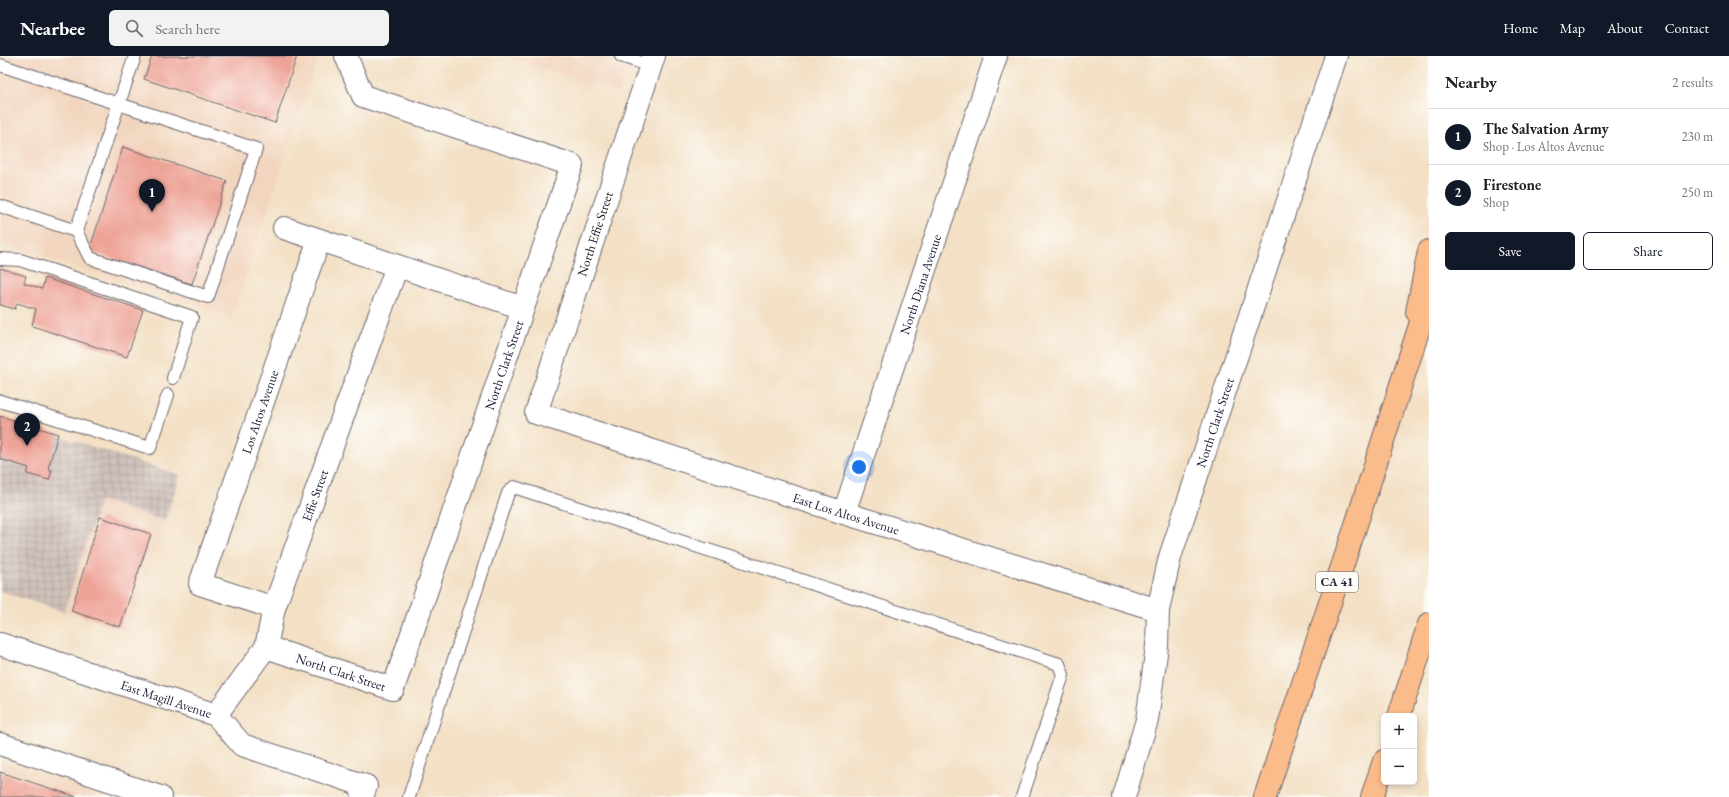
<!DOCTYPE html>
<html lang="en">
<head>
<meta charset="utf-8">
<style>
  :root { --surface:#fff; --page:#f2f2f2; --text:#222; --muted:#767676; --line:#e0e0e0; --accent:#111827 }
  body { margin:0; font-family:"EB Garamond",serif; background:var(--page); color:var(--text) }
  .controls { position:absolute; right:12px; bottom:12px; display:grid; overflow:hidden; border-radius:6px; box-shadow:0 2px 6px #0003 }
  .controls button { width:36px; height:36px; display:grid; place-items:center; padding:0; border:0; border-bottom:1px solid var(--line); background:var(--surface); color:var(--text); font:20px sans-serif }
  .you { position:absolute; left:859px; top:411px; width:14px; height:14px; margin:-10px; border:3px solid #fff; border-radius:50%; background:#1a73e8; box-shadow:0 0 0 6px #1a73e833 }
  .badge { display:grid; place-items:center; width:26px; height:26px; border-radius:50%; background:var(--accent); color:#fff; font-size:13px; font-weight:700 }
  .pin { position:absolute; translate:-50% -33px; filter:drop-shadow(0 1px 2px #0008) }
  .pin::after { content:''; position:absolute; top:21px; width:14px; height:12px; background:inherit; clip-path:polygon(0 0,100% 0,50% 100%) }
  .list { margin:0; padding:0; list-style:none }
  h2 { display:flex; justify-content:space-between; align-items:center; height:52px; margin:0; padding:0 16px; font-size:17px }
  h2 small { font-size:13px; font-weight:400; color:var(--muted) }
  .list li { display:grid; grid-template-columns:26px 1fr auto; gap:12px; align-items:center; box-sizing:border-box; height:56px; padding:0 16px; border-top:1px solid var(--line) }
  .list b { display:block; font-size:15px; white-space:nowrap }
  .list p { margin:0; font-size:13px; white-space:nowrap; color:var(--muted) }
  .list em { font-size:13px; font-style:normal; color:var(--muted) }
  .actions { display:flex; gap:8px; padding:12px 16px }
  .actions a { flex:1; padding:9px 0; border:1px solid var(--accent); border-radius:6px; text-align:center; font-size:14px; color:var(--accent) }
  .actions .main { background:var(--accent); color:#fff }
  .icon { flex:none; width:22px; height:22px; fill:none; stroke:currentColor; stroke-width:2; stroke-linecap:round; stroke-linejoin:round }
  .map { position:relative; flex:none; width:1429px; height:741px; overflow:hidden }
  header { display:flex; align-items:center; gap:24px; box-sizing:border-box; height:56px; padding:0 20px; background:var(--accent); color:#fff }
  header strong { font-size:19px }
  nav { display:flex; gap:22px; margin-inline-start:auto; font-size:14px }
  .search { width:280px; height:36px; background:var(--page); display:flex; align-items:center; gap:10px; box-sizing:border-box; padding:0 14px; border-radius:6px; color:var(--muted); font-size:15px }
  main { display:flex }
  aside { flex:1; background:var(--surface) }
  .map>svg:first-child { display:block }
  .built { fill:#f2d5be }
  .industrial { fill:url(#industrial-grid) }
  .building { fill:#eea397 }
  .lines { fill:none; stroke-linecap:round; stroke-linejoin:round }
  .service-casing { stroke:#6b646b; stroke-width:14 }
  .minor-casing { stroke:#6b646b; stroke-width:24 }
  .motorway-casing { stroke:#6b646b; stroke-width:24 }
  .service { stroke:#fff; stroke-width:12 }
  .minor { stroke:#fff; stroke-width:22 }
  .motorway { stroke:#fabc8b; stroke-width:22 }
  .labels { text-anchor:middle; dominant-baseline:central; stroke-width:3; stroke-linejoin:round; paint-order:stroke }
  .shield { fill:#fdfcf7; stroke:#646373; stroke-width:1 }
  .shield-label { font-size:12px; font-weight:bold; fill:#22223b }
  .street-label { font-size:13px; fill:#22223b; stroke:#fdfcf7 }
</style>
</head>
<body>
<header>
<strong>Nearbee</strong>
<div class="search"><svg class="icon" aria-label="search" viewBox="0 0 24 24"><circle cx="10" cy="10" r="6"/><path d="M15 15l6 6"/></svg>Search here</div>
<nav><a>Home</a><a>Map</a><a>About</a><a>Contact</a></nav>
</header>
<main>
<div class="map">
<svg width="1429" height="741" viewBox="0 0 1429 741">
  <defs>
    <pattern id="industrial-grid" width="8" height="8" patternUnits="userSpaceOnUse"><rect width="8" height="8" fill="#cfc1ba"/><path d="M0 4h8M4 0v8" fill="none" stroke="#b1a6a1"/></pattern>
  </defs>
  <rect width="100%" height="100%" fill="#fdfcf7"/>
  <filter id="ink" filterUnits="userSpaceOnUse"><feTurbulence type="fractalNoise" baseFrequency=".025" numOctaves="2"/><feDisplacementMap in="SourceGraphic" scale="8" xChannelSelector="R" yChannelSelector="G"/><feConvolveMatrix kernelMatrix="1 2 1 2 8 2 1 2 1" color-interpolation-filters="sRGB"/></filter>
  <filter id="wash" filterUnits="userSpaceOnUse"><feTurbulence type="fractalNoise" baseFrequency=".012" numOctaves="4" result="noise"/><feDisplacementMap in="SourceGraphic" scale="16" xChannelSelector="R" yChannelSelector="G"/><feGaussianBlur stdDeviation="0.9" result="paint"/><feColorMatrix in="noise" values="0 0 0 0 0 0 0 0 0 0 0 0 0 0 0 0 0 1.4 0 .05"/><feComposite in="paint" operator="in"/></filter>
  <g filter="url(#wash)">
    <rect width="100%" height="100%" fill="#f3e0c5"/>
    <g class="built">
      <polygon points="8,0 319,0 232,261 0,187 0,25"/>
      <polygon points="503,0 630,0 618,37"/>
      <polygon points="100,444 165,465 129,576 64,556"/>
      <polygon points="0,705 79,730 111,741 0,741"/>
    </g>
    <polygon class="industrial" points="0,361 180,419 165,465 100,444 64,556 0,535"/>
    <g id="blocks">
      <g class="building">
        <polygon points="152,0 297,0 275,67 144,23"/>
        <polygon points="123,91 227,125 192,228 89,195"/>
        <polygon points="0,212 26,220 24,227 42,233 45,222 143,254 127,301 32,270 36,253 17,247 15,253 0,249"/>
        <polygon points="0,360 58,378 48,413 52,414 49,424 27,418 29,412 0,403"/>
        <polygon points="100,461 151,478 120,571 71,555"/>
        <polygon points="0,716 77,741 0,741"/>
      </g>
    </g>
  </g>
  <g filter="url(#ink)">
    <use href="#blocks" fill-opacity="0" stroke="#6b646b" stroke-width="1"/>
    <g class="lines">
      <g class="service-casing">
        <g id="service">
          <polyline points="621,0 651,10"/>
          <polyline points="0,9 256,93 208,241 90,202 76,175"/>
          <polyline points="0,150 76,175 135,0"/>
          <polyline points="0,203 20,204 192,261 173,322"/>
          <polyline points="0,345 150,392 168,339"/>
          <polyline points="409,741 508,437 514,431 1059,608 1063,619 1022,741"/>
        </g>
      </g>
      <g class="minor-casing">
        <g id="minor">
          <path id="s1" d="M654,0L536,357L844,457L1158,554"/>
          <polyline points="284,172 523,252"/>
          <path id="s2" d="M844,457L996,0"/>
          <path id="s3" d="M274,552L200,528L319,184"/>
          <path id="s4" d="M0,588L216,659L242,689L366,730L362,741"/>
          <path id="s5" d="M266,591L393,633L572,109L363,40L346,0"/>
          <path id="s6" d="M216,659L266,591L274,552L397,210"/>
          <polyline points="0,688 160,741"/>
          <path id="s7" d="M1124,741L1147,664L1157,590L1158,554L1170,501L1336,0"/>
        </g>
      </g>
      <g class="motorway-casing">
        <g id="motorway">
          <polyline points="1417,256 1429,195"/>
          <polyline points="1399,660 1429,568"/>
          <polyline points="1265,741 1354,475 1429,241"/>
          <polyline points="1372,741 1384,705"/>
        </g>
      </g>
      <use href="#service" class="service"/>
      <use href="#minor" class="minor"/>
      <use href="#motorway" class="motorway"/>
    </g>
  </g>
  <g class="labels">
    <rect class="shield" x="1316" y="516" width="42" height="20" rx="3"/>
    <g class="shield-label">
      <text x="1337" y="526">CA 41</text>
    </g>
    <g class="street-label">
      <text transform="translate(595 178) rotate(-72)">North Effie Street</text>
      <text stroke="none"><textPath href="#s2" startOffset="241">North Diana Avenue</textPath></text>
      <text stroke="none"><textPath href="#s5" startOffset="476">North Clark Street</textPath></text>
      <text stroke="none"><textPath href="#s3" startOffset="260">Los Altos Avenue</textPath></text>
      <text stroke="none"><textPath href="#s7" startOffset="387">North Clark Street</textPath></text>
      <text stroke="none"><textPath href="#s6" startOffset="244">Effie Street</textPath></text>
      <text stroke="none"><textPath href="#s1" startOffset="702">East Los Altos Avenue</textPath></text>
      <text stroke="none"><textPath href="#s5" startOffset="79">North Clark Street</textPath></text>
      <text stroke="none"><textPath href="#s4" startOffset="175">East Magill Avenue</textPath></text>
    </g>
  </g>
</svg>
<div class="controls">
<button>+</button>
<button>−</button>
</div>
<div class="you"></div>
<div class="pin badge" style="left:152px;top:156px">1</div>
<div class="pin badge" style="left:27px;top:390px">2</div>
</div>
<aside>
<h2>Nearby<small>2 results</small></h2>
<ul class="list">
<li><span class="badge">1</span><div><b>The Salvation Army</b><p>Shop · Los Altos Avenue</p></div><em>230 m</em></li>
<li><span class="badge">2</span><div><b>Firestone</b><p>Shop</p></div><em>250 m</em></li>
</ul>
<div class="actions"><a class="main">Save</a><a>Share</a></div>
</aside>
</main>
</body>
</html>
